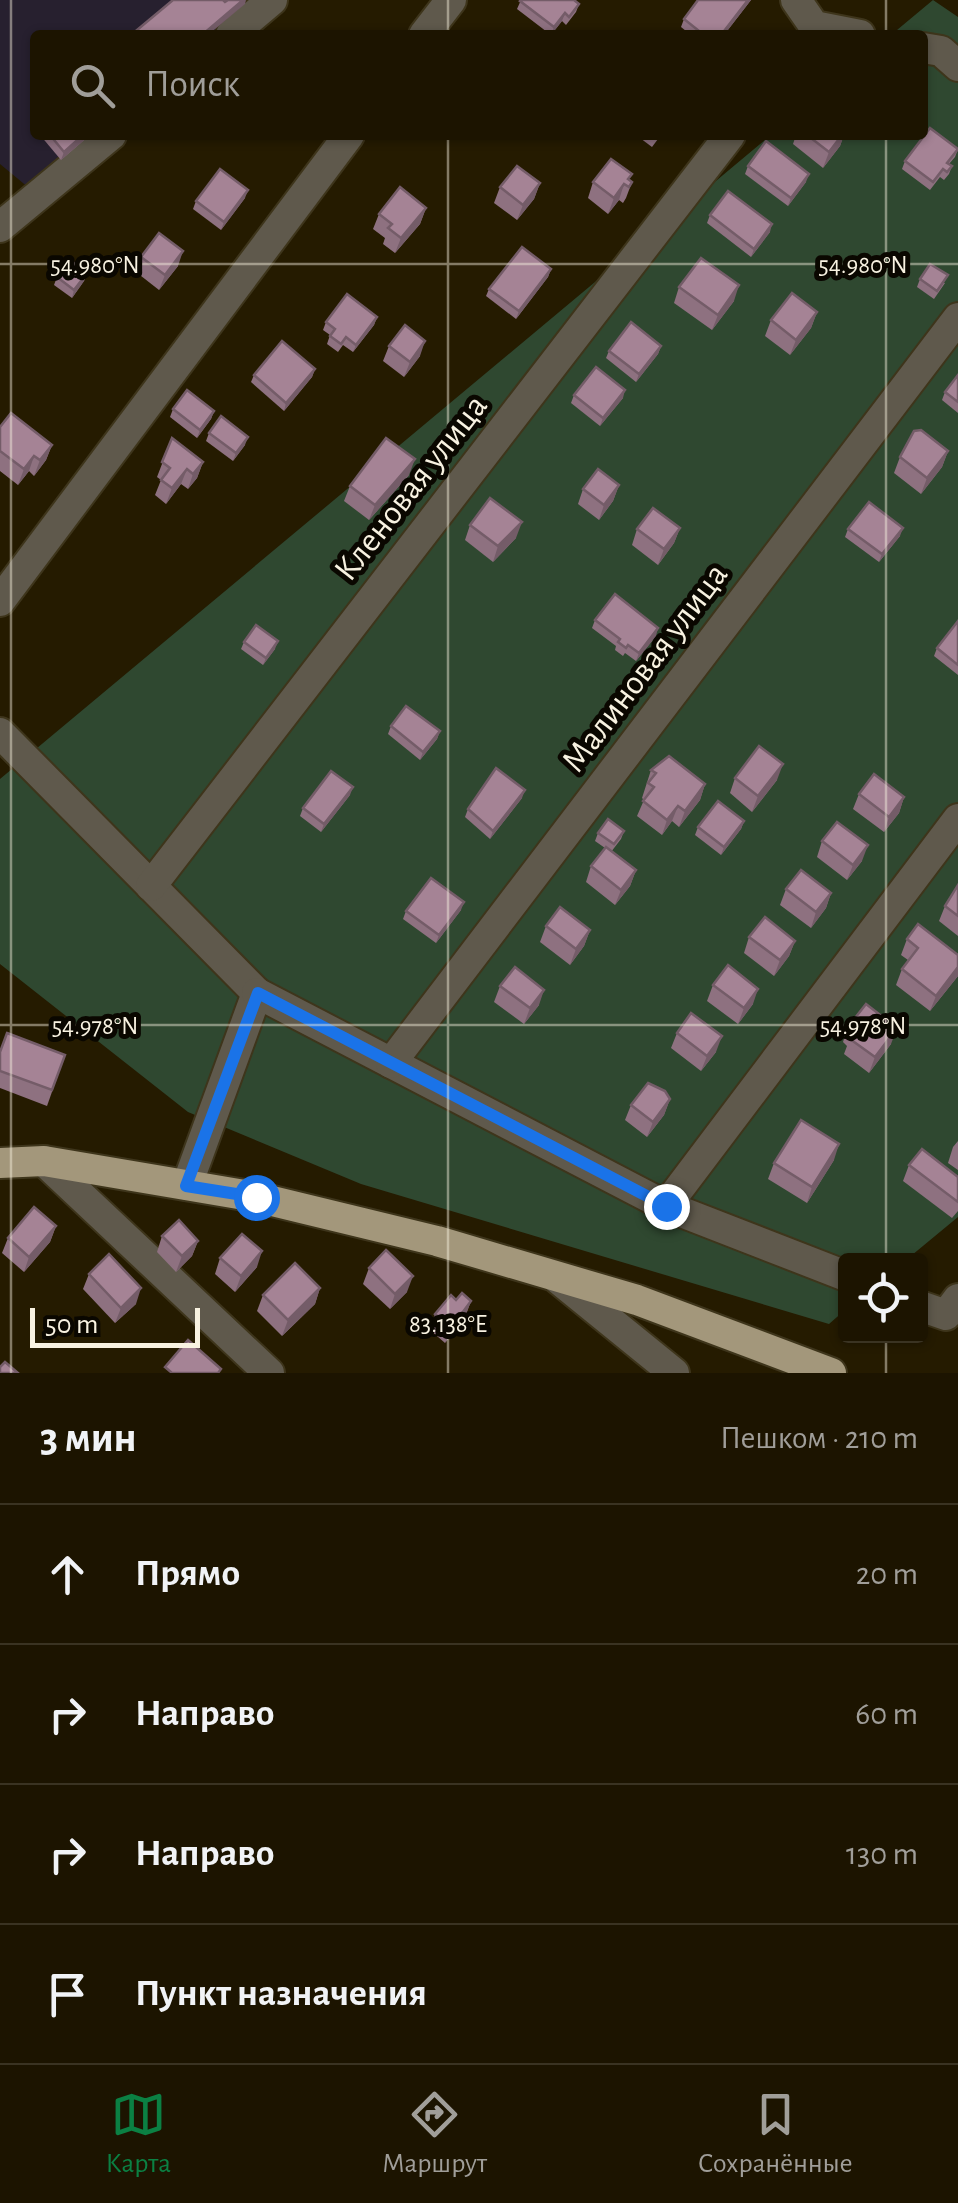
<!DOCTYPE html>
<html lang="ru">
<head>
<meta charset="utf-8">
<style>
  :root { --surface:#1c1400; --page:#29210f; --text:#f1f3f6; --muted:#a09e99; --line:#3a3322; --accent:#0b8043 }
  body { margin:0; font-family:"Alegreya Sans",sans-serif; background:var(--page); color:var(--text) }
  .controls { position:absolute; right:30px; bottom:30px; display:grid; overflow:hidden; border-radius:10px; box-shadow:0 2px 8px #0004 }
  .controls button { width:90px; height:90px; display:grid; place-items:center; padding:0; border:0; border-bottom:2px solid var(--line); background:var(--surface); color:var(--text); font:50px sans-serif }
  .scale { position:absolute; left:30px; bottom:25px; width:170px; box-sizing:border-box; padding-left:10px; border:5px solid #f8f2e1; border-top:0; font-size:28px; line-height:35px; white-space:nowrap; color:#f8f2e1; -webkit-text-stroke:8px #0a0700; paint-order:stroke }
  .stop { position:absolute; width:30px; height:30px; margin:-22px; border:8px solid #1a73e8; border-radius:50%; background:#fff }
  .stop.end { background:#1a73e8; border-color:#fff; box-shadow:0 2px 10px #0008 }
  .list { margin:0; padding:0; list-style:none }
  h2 { display:flex; justify-content:space-between; align-items:center; height:130px; margin:0; padding:0 40px; font-size:42px }
  h2 small { font-size:32px; font-weight:400; color:var(--muted) }
  .list li { display:grid; grid-template-columns:65px 1fr auto; gap:30px; align-items:center; box-sizing:border-box; height:140px; padding:0 40px; border-top:2px solid var(--line) }
  .list b { display:block; font-size:38px; white-space:nowrap }
  .list em { font-size:32px; font-style:normal; color:var(--muted) }
  .icon { flex:none; width:55px; height:55px; fill:none; stroke:currentColor; stroke-width:2; stroke-linecap:round; stroke-linejoin:round }
  .map { position:relative; flex:none; width:958px; height:1373px; overflow:hidden }
  .search { position:absolute; background:var(--surface); box-shadow:0 2px 8px #0004; left:30px; right:30px; top:30px; height:110px; display:flex; align-items:center; gap:25px; box-sizing:border-box; padding:0 35px; border-radius:10px; color:var(--muted); font-size:38px }
  .sheet { height:690px; background:var(--surface) }
  nav { display:flex; justify-content:space-around; align-items:center; box-sizing:border-box; height:140px; border-top:2px solid var(--line); background:var(--surface); font-size:28px; color:var(--muted) }
  nav a { display:grid; justify-items:center; gap:5px }
  nav .on { color:var(--accent) }
  .map>svg:first-child { display:block }
  .industrial { fill:#27202f }
  .green { fill:#2f4830 }
  .lines { fill:none; stroke-linecap:round; stroke-linejoin:round }
  .minor-casing { stroke:#3e351b; stroke-width:34 }
  .major-casing { stroke:#3e351b; stroke-width:34 }
  .minor { stroke:#5f594c; stroke-width:30 }
  .major { stroke:#a3977b; stroke-width:30 }
  .wall { fill:#8e7180 }
  .shaded-wall { fill:#745c68 }
  .building { fill:#a58395; stroke:#745c68; stroke-width:2.5 }
  .route { stroke:#1a73e8; stroke-width:12 }
  .ticks { fill:none; stroke:#f8f2e1; stroke-width:2.5; stroke-opacity:0.45 }
  .labels { text-anchor:middle; dominant-baseline:central; stroke-width:10; stroke-linejoin:round; paint-order:stroke }
  .street-label { font-size:35px; fill:#f8f2e1; stroke:#0a0700 }
  .ticks-label { font-size:25px; text-anchor:middle; fill:#f8f2e1; stroke:#0a0700; stroke-width:10; stroke-linejoin:round; paint-order:stroke }
</style>
</head>
<body>
<div class="map">
<svg width="958" height="1373" viewBox="0 0 958 1373">
  <rect width="100%" height="100%" fill="#251b00"/>
  <polygon class="industrial" points="0,0 257,0 215,35 35,35 35,135 94,135 29,188 0,164"/>
  <polygon class="green" points="933,0 958,17 958,1217 906,1260 846,1260 845,1310 829,1324 361,1184 188,1112 0,964 0,779 771,135 923,135 923,35 891,35"/>
  <g class="lines">
    <g class="minor-casing">
      <g id="minor">
        <polyline points="796,0 814,26 860,35"/>
        <polyline points="231,35 272,0"/>
        <polyline points="424,35 451,0"/>
        <polyline points="923,48 941,51 958,66"/>
        <polyline points="0,227 111,135"/>
        <polyline points="0,601 349,135"/>
        <polyline points="0,733 257,993 187,1185"/>
        <polyline points="151,886 730,135"/>
        <polyline points="257,993 666,1206 846,1276"/>
        <polyline points="391,1063 958,318"/>
        <polyline points="44,1161 269,1373"/>
        <polyline points="666,1206 958,819"/>
        <polyline points="556,1277 674,1373"/>
        <polyline points="920,1306 946,1315 958,1299"/>
      </g>
    </g>
    <g class="major-casing">
      <polyline id="major" points="0,1163 44,1161 256,1197 437,1241 637,1300 831,1373"/>
    </g>
    <use href="#minor" class="minor"/>
    <use href="#major" class="major"/>
  </g>
  <g class="wall">
    <polygon points="521,0 579,4 576,12 566,25 562,21 551,35 517,9"/>
    <polygon points="698,0 751,0 724,35 691,35 681,27 684,19"/>
    <polygon points="40,135 90,135 61,160"/>
    <polygon points="636,135 661,135 652,147"/>
    <polygon points="796,135 844,135 840,146 823,168 793,144"/>
    <polygon points="958,149 955,157 949,164 952,166 949,174 944,180 940,177 930,190 902,169 905,161"/>
    <polygon points="748,166 806,182 788,206 745,174"/>
    <polygon points="629,180 632,182 626,198 623,203 619,200 608,214 588,198 593,182"/>
    <polygon points="540,183 534,199 517,220 494,203 500,187"/>
    <polygon points="245,198 221,230 193,209 196,201"/>
    <polygon points="426,208 420,224 395,253 383,244 385,238 373,229 379,214"/>
    <polygon points="710,215 770,232 751,257 707,223"/>
    <polygon points="141,257 178,266 159,290 136,272"/>
    <polygon points="551,269 548,277 516,319 486,296 489,289"/>
    <polygon points="87,273 84,281 72,298 54,285 57,277"/>
    <polygon points="920,279 945,283 934,299 917,287"/>
    <polygon points="679,287 734,301 712,330 674,303"/>
    <polygon points="817,312 811,328 790,355 765,336 771,320"/>
    <polygon points="377,317 374,325 353,352 343,345 338,352 327,344 330,335 323,330 326,322"/>
    <polygon points="389,346 420,356 404,377 383,361"/>
    <polygon points="661,346 658,354 636,382 606,358 609,351"/>
    <polygon points="315,369 312,377 284,411 251,382 254,375"/>
    <polygon points="958,375 958,413 942,400 945,392"/>
    <polygon points="574,395 623,398 600,426 571,403"/>
    <polygon points="173,409 214,411 211,419 197,438 170,417"/>
    <polygon points="0,427 52,445 46,460 34,476 29,471 18,485 0,471"/>
    <polygon points="209,433 245,445 233,461 206,441"/>
    <polygon points="172,438 203,462 197,478 188,489 181,484 166,504 155,495 161,480 157,477"/>
    <polygon points="948,451 942,467 921,494 894,473 900,457"/>
    <polygon points="409,475 369,520 344,501 350,486"/>
    <polygon points="619,485 613,501 599,520 578,504 583,489"/>
    <polygon points="470,525 516,538 493,562 465,540"/>
    <polygon points="680,528 674,543 658,565 632,545 637,529"/>
    <polygon points="848,529 900,536 879,562 845,537"/>
    <polygon points="595,620 656,636 636,661 625,653 623,656 615,650 616,646 592,628"/>
    <polygon points="958,621 958,675 934,656 937,648"/>
    <polygon points="244,642 275,649 263,665 241,649"/>
    <polygon points="391,726 440,731 437,739 420,760 388,734"/>
    <polygon points="651,770 705,784 700,800 679,827 672,821 662,835 637,816 644,800 642,798"/>
    <polygon points="735,778 777,780 752,812 730,793"/>
    <polygon points="859,794 904,797 899,813 884,832 853,809"/>
    <polygon points="350,795 321,832 300,816 303,808"/>
    <polygon points="522,798 490,839 465,817 468,809"/>
    <polygon points="744,821 741,829 721,855 695,835 698,827"/>
    <polygon points="624,831 621,839 611,852 636,870 630,886 615,905 586,882 591,866 605,848 595,841 598,833"/>
    <polygon points="822,841 862,861 847,880 817,857"/>
    <polygon points="958,885 958,936 939,921 945,906"/>
    <polygon points="786,889 831,893 826,908 811,928 780,905"/>
    <polygon points="461,910 436,943 403,919 406,911"/>
    <polygon points="546,926 590,930 584,946 570,965 540,942"/>
    <polygon points="749,937 795,941 789,956 774,976 744,953"/>
    <polygon points="907,939 958,955 958,976 930,1011 896,985 902,969 908,960 901,955"/>
    <polygon points="713,985 753,1004 738,1024 707,1001"/>
    <polygon points="500,986 539,1005 524,1024 494,1002"/>
    <polygon points="848,1027 891,1044 869,1073 844,1054 847,1046 843,1042"/>
    <polygon points="677,1033 716,1052 701,1071 671,1048"/>
    <polygon points="0,1052 65,1055 47,1106 0,1088"/>
    <polygon points="670,1099 664,1115 647,1137 625,1120 631,1105"/>
    <polygon points="958,1141 958,1170 948,1163 953,1147"/>
    <polygon points="834,1160 807,1203 768,1179 774,1163"/>
    <polygon points="909,1165 958,1177 958,1211 952,1218 903,1181"/>
    <polygon points="56,1226 50,1242 24,1272 2,1253 8,1238"/>
    <polygon points="162,1236 198,1241 192,1256 176,1272 157,1252"/>
    <polygon points="220,1258 257,1267 235,1292 215,1274"/>
    <polygon points="369,1268 407,1292 390,1309 363,1284"/>
    <polygon points="89,1274 136,1304 115,1323 83,1289"/>
    <polygon points="320,1288 315,1304 282,1336 257,1311 263,1295"/>
    <polygon points="471,1301 465,1317 445,1343 429,1329 435,1314"/>
  </g>
  <g class="shaded-wall">
    <polygon points="243,0 246,0 245,4 208,35 202,35"/>
    <polygon points="748,0 751,0 724,35 721,35"/>
    <polygon points="565,13 562,21 551,35 554,27"/>
    <polygon points="83,135 90,135 61,160 64,152"/>
    <polygon points="842,135 844,135 840,146 823,168 829,152"/>
    <polygon points="809,174 806,182 788,206 791,198"/>
    <polygon points="540,183 534,199 517,220 523,205"/>
    <polygon points="624,184 619,200 608,214 614,198"/>
    <polygon points="248,190 245,198 221,230 224,222"/>
    <polygon points="426,208 420,224 395,253 401,238"/>
    <polygon points="772,224 770,232 751,257 754,249"/>
    <polygon points="183,251 178,266 159,290 165,275"/>
    <polygon points="551,269 548,277 516,319 519,311"/>
    <polygon points="87,273 84,281 72,298 74,290"/>
    <polygon points="739,285 734,301 712,330 718,315"/>
    <polygon points="817,312 811,328 790,355 796,340"/>
    <polygon points="377,317 374,325 353,352 356,345"/>
    <polygon points="425,341 420,356 404,377 410,362"/>
    <polygon points="661,346 658,354 636,382 639,374"/>
    <polygon points="315,369 312,377 284,411 286,403"/>
    <polygon points="625,390 623,398 600,426 603,418"/>
    <polygon points="214,411 211,419 197,438 200,430"/>
    <polygon points="248,437 245,445 233,461 236,453"/>
    <polygon points="52,445 46,460 34,476 40,460"/>
    <polygon points="948,451 942,467 921,494 927,478"/>
    <polygon points="34,456 29,471 18,485 24,469"/>
    <polygon points="415,459 409,475 369,520 375,505"/>
    <polygon points="203,462 197,478 188,489 193,474"/>
    <polygon points="187,469 181,484 166,504 172,488"/>
    <polygon points="619,485 613,501 599,520 604,505"/>
    <polygon points="522,522 516,538 493,562 498,546"/>
    <polygon points="680,528 674,543 658,565 664,549"/>
    <polygon points="903,528 900,536 879,562 882,554"/>
    <polygon points="658,628 656,636 636,661 639,653"/>
    <polygon points="278,641 275,649 263,665 266,658"/>
    <polygon points="440,731 437,739 420,760 423,752"/>
    <polygon points="783,764 777,780 752,812 758,796"/>
    <polygon points="705,784 700,800 679,827 685,811"/>
    <polygon points="353,787 350,795 321,832 324,824"/>
    <polygon points="525,790 522,798 490,839 493,831"/>
    <polygon points="904,797 899,813 884,832 889,817"/>
    <polygon points="678,806 672,821 662,835 667,820"/>
    <polygon points="744,821 741,829 721,855 724,847"/>
    <polygon points="868,845 862,861 847,880 853,865"/>
    <polygon points="636,870 630,886 615,905 621,890"/>
    <polygon points="831,893 826,908 811,928 816,912"/>
    <polygon points="464,902 461,910 436,943 439,935"/>
    <polygon points="590,930 584,946 570,965 576,949"/>
    <polygon points="795,941 789,956 774,976 780,960"/>
    <polygon points="958,967 958,976 930,1011 936,996"/>
    <polygon points="758,989 753,1004 738,1024 744,1008"/>
    <polygon points="544,990 539,1005 524,1024 530,1008"/>
    <polygon points="897,1028 891,1044 869,1073 875,1057"/>
    <polygon points="722,1036 716,1052 701,1071 707,1056"/>
    <polygon points="670,1099 664,1115 647,1137 653,1122"/>
    <polygon points="839,1144 834,1160 807,1203 812,1187"/>
    <polygon points="56,1226 50,1242 24,1272 29,1257"/>
    <polygon points="198,1241 192,1256 176,1272 182,1256"/>
    <polygon points="262,1251 257,1267 235,1292 241,1276"/>
    <polygon points="413,1276 407,1292 390,1309 395,1294"/>
    <polygon points="141,1288 136,1304 115,1323 121,1308"/>
    <polygon points="320,1288 315,1304 282,1336 288,1320"/>
    <polygon points="471,1301 465,1317 445,1343 451,1328"/>
  </g>
  <g class="building">
    <polygon points="173,0 223,0 225,2 228,0 243,0 202,35 131,35"/>
    <polygon points="521,0 574,0 579,4 569,17 565,13 554,27 520,1"/>
    <polygon points="698,0 748,0 721,35 704,35 684,19"/>
    <polygon points="930,128 958,149 947,163 952,166 947,172 943,169 933,182 905,161"/>
    <polygon points="50,135 83,135 64,152"/>
    <polygon points="807,135 842,135 829,152"/>
    <polygon points="766,141 809,174 791,198 748,166"/>
    <polygon points="611,159 632,174 628,179 632,182 629,187 624,184 614,198 593,182"/>
    <polygon points="517,166 540,183 523,205 500,187"/>
    <polygon points="220,169 248,190 224,222 196,201"/>
    <polygon points="400,187 426,208 401,238 388,228 392,224 379,214"/>
    <polygon points="728,191 772,224 754,249 710,215"/>
    <polygon points="159,233 183,251 165,275 141,257"/>
    <polygon points="522,247 551,269 519,311 489,289"/>
    <polygon points="701,258 739,285 718,315 679,287"/>
    <polygon points="70,260 87,273 74,290 57,277"/>
    <polygon points="930,264 948,275 937,291 920,279"/>
    <polygon points="792,293 817,312 796,340 771,320"/>
    <polygon points="347,294 377,317 356,345 346,337 341,344 330,336 335,329 326,322"/>
    <polygon points="631,322 661,346 639,374 609,351"/>
    <polygon points="405,325 425,341 410,362 389,346"/>
    <polygon points="282,341 315,369 286,403 254,375"/>
    <polygon points="596,367 625,390 603,418 574,395"/>
    <polygon points="958,375 958,402 945,392"/>
    <polygon points="187,390 214,411 200,430 173,409"/>
    <polygon points="11,413 52,445 40,460 34,456 24,469 0,451 0,427"/>
    <polygon points="221,416 248,437 236,453 209,433"/>
    <polygon points="921,430 948,451 927,478 900,457 914,431"/>
    <polygon points="172,438 203,462 193,474 187,469 172,488 161,480 170,468 162,462"/>
    <polygon points="386,438 415,459 375,505 350,486"/>
    <polygon points="598,469 619,485 604,505 583,489"/>
    <polygon points="490,498 522,522 498,546 470,525"/>
    <polygon points="869,502 903,528 882,554 848,529"/>
    <polygon points="653,508 680,528 664,549 637,529"/>
    <polygon points="615,594 658,628 639,653 628,645 626,648 618,642 620,639 595,620"/>
    <polygon points="958,621 958,665 937,648"/>
    <polygon points="256,625 278,641 266,658 244,642"/>
    <polygon points="406,706 440,731 423,752 391,726"/>
    <polygon points="759,746 783,764 758,796 735,778"/>
    <polygon points="669,756 705,784 685,811 678,806 667,820 643,801 654,787 648,783 656,773 651,770"/>
    <polygon points="496,768 525,790 493,831 468,809"/>
    <polygon points="331,771 353,787 324,824 303,808"/>
    <polygon points="874,774 904,797 889,817 859,794"/>
    <polygon points="718,801 744,821 724,847 698,827"/>
    <polygon points="608,819 624,831 614,844 598,833"/>
    <polygon points="837,822 868,845 853,865 822,841"/>
    <polygon points="606,847 636,870 621,890 591,866"/>
    <polygon points="801,870 831,893 816,912 786,889"/>
    <polygon points="431,878 464,902 439,935 406,911"/>
    <polygon points="958,885 958,916 945,906"/>
    <polygon points="560,907 590,930 576,949 546,926"/>
    <polygon points="765,917 795,941 780,960 749,937"/>
    <polygon points="918,924 958,955 958,967 936,996 902,969 918,948 907,939"/>
    <polygon points="728,965 758,989 744,1008 713,985"/>
    <polygon points="515,967 544,990 530,1008 500,986"/>
    <polygon points="866,1004 897,1028 875,1057 850,1039 855,1032 848,1027"/>
    <polygon points="691,1013 722,1036 707,1056 677,1033"/>
    <polygon points="7,1033 65,1055 52,1090 0,1071 0,1052"/>
    <polygon points="648,1083 665,1091 670,1099 653,1122 631,1105"/>
    <polygon points="801,1120 839,1144 812,1187 774,1163"/>
    <polygon points="922,1149 958,1177 958,1202 909,1165"/>
    <polygon points="34,1207 56,1226 29,1257 8,1238"/>
    <polygon points="179,1220 198,1241 182,1256 162,1236"/>
    <polygon points="242,1234 262,1251 241,1276 220,1258"/>
    <polygon points="386,1250 413,1276 395,1294 369,1268"/>
    <polygon points="109,1254 141,1288 121,1308 89,1274"/>
    <polygon points="295,1263 320,1288 288,1320 263,1295"/>
    <polygon points="462,1293 471,1301 451,1328 435,1314 451,1295 456,1300"/>
    <polygon points="188,1340 221,1369 218,1373 172,1373 165,1367"/>
    <polygon points="5,1362 18,1373 0,1373 0,1367"/>
  </g>
  <g class="lines">
    <polyline class="route" points="256,1197 186,1186 258,993 666,1206"/>
  </g>
  <path class="ticks" d="M11,0V1373M448,0V35M886,0V35M448,135V1373M886,135V1260M0,264H958M0,1025H958M886,1336V1373"/>
  <g class="labels">
    <g class="street-label">
      <text transform="translate(411 488) rotate(-52)">Кленовая улица</text>
      <text transform="translate(645 668) rotate(-53)">Малиновая улица</text>
    </g>
  </g>
  <g class="ticks-label">
    <text x="95" y="273">54.980°N</text>
    <text x="863" y="273">54.980°N</text>
    <text x="95" y="1034">54.978°N</text>
    <text x="863" y="1034">54.978°N</text>
    <text x="448" y="1332">83.138°E</text>
  </g>
</svg>
<div class="controls">
<button><svg class="icon" aria-label="locate" viewBox="0 0 24 24"><circle cx="12" cy="12" r="6"/><path d="M12 2v4M12 18v4M2 12h4M18 12h4"/></svg></button>
</div>
<div class="scale">50 m</div>
<div class="stop" style="left:256px;top:1197px"></div>
<div class="stop end" style="left:666px;top:1206px"></div>
<div class="search"><svg class="icon" aria-label="search" viewBox="0 0 24 24"><circle cx="10" cy="10" r="6"/><path d="M15 15l6 6"/></svg>Поиск</div>
</div>
<section class="sheet">
<h2>3 мин<small>Пешком · 210 m</small></h2>
<ul class="list">
<li><svg class="icon" aria-label="ahead" viewBox="0 0 24 24"><path d="M12 20V5M6 11l6-6 6 6"/></svg><div><b>Прямо</b></div><em>20 m</em></li>
<li><svg class="icon" aria-label="right" viewBox="0 0 24 24"><path d="M7 20v-9h11M14 6l5 5-5 5"/></svg><div><b>Направо</b></div><em>60 m</em></li>
<li><svg class="icon" aria-label="right" viewBox="0 0 24 24"><path d="M7 20v-9h11M14 6l5 5-5 5"/></svg><div><b>Направо</b></div><em>130 m</em></li>
<li><svg class="icon" aria-label="arrive" viewBox="0 0 24 24"><path d="M6 21V4h12l-3 4 3 4H6"/></svg><div><b>Пункт назначения</b></div></li>
</ul>
</section>
<nav>
<a class="on"><svg class="icon" aria-label="map" viewBox="0 0 24 24"><path d="M3 6l6-2 6 2 6-2v14l-6 2-6-2-6 2zM9 4v14M15 6v14"/></svg>Карта</a>
<a><svg class="icon" aria-label="directions" viewBox="0 0 24 24"><path d="M12 3l9 9-9 9-9-9zM9 14v-3h6M13 9l2 2-2 2"/></svg>Маршрут</a>
<a><svg class="icon" aria-label="saved" viewBox="0 0 24 24"><path d="M7 4h10v16l-5-4-5 4z"/></svg>Сохранённые</a>
</nav>
</body>
</html>
